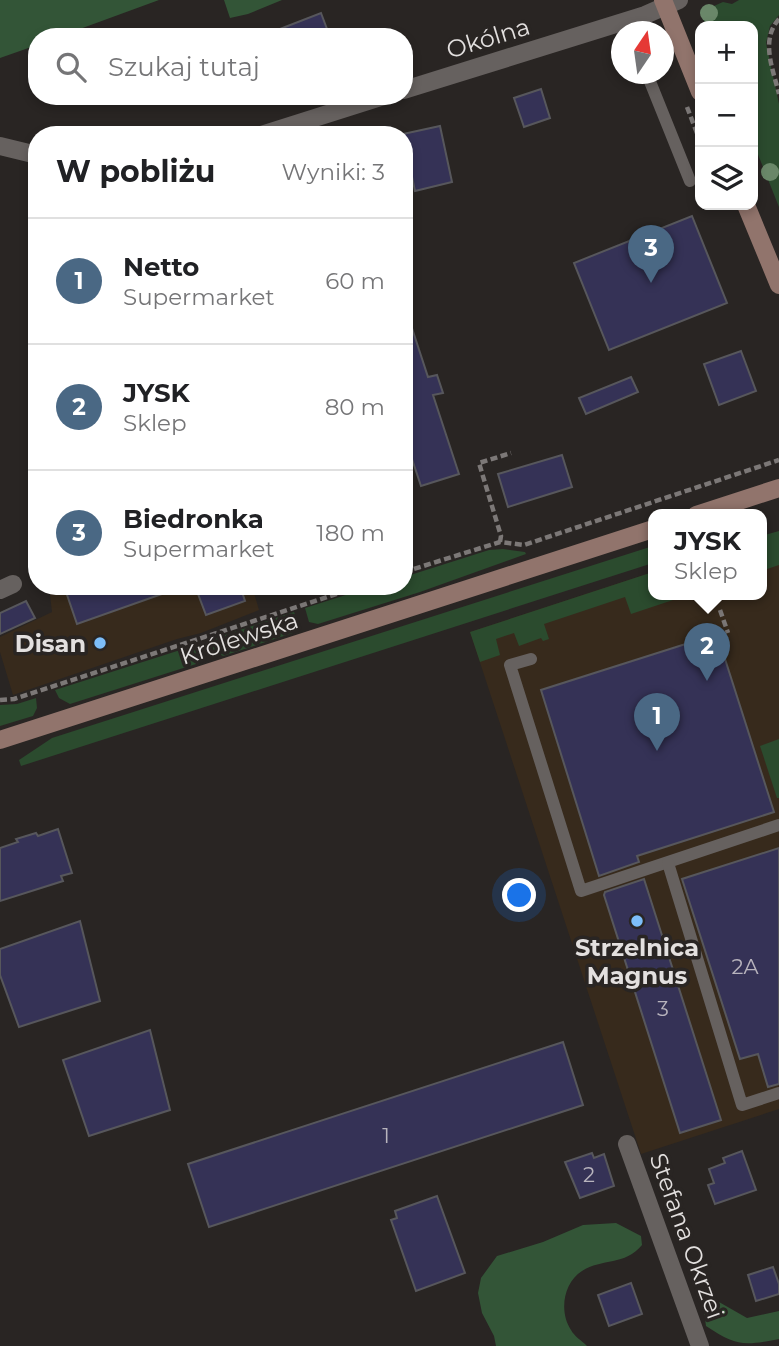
<!DOCTYPE html>
<html lang="pl">
<head>
<meta charset="utf-8">
<style>
  :root { --surface:#fff; --page:#f6f6f6; --text:#202124; --muted:#757577; --line:#e0e0e0; --accent:#4a6884 }
  body { margin:0; font-family:Montserrat,sans-serif; background:var(--page); color:var(--text) }
  .controls { position:absolute; right:21px; top:21px; display:grid; overflow:hidden; border-radius:14px; box-shadow:0 4px 10px #0003 }
  .controls button { width:63px; height:63px; display:grid; place-items:center; padding:0; border:0; border-bottom:2px solid var(--line); background:var(--surface); color:var(--text); font:35px sans-serif }
  .compass { position:absolute; left:611px; top:21px; width:63px; height:63px; border-radius:50%; background:var(--surface); box-shadow:0 4px 10px #0003; rotate:13deg }
  .you { position:absolute; left:520px; top:896px; width:24px; height:24px; margin:-18px; border:5px solid #fff; border-radius:50%; background:#1a73e8; box-shadow:0 0 0 10px #1a73e833 }
  .badge { display:grid; place-items:center; width:46px; height:46px; border-radius:50%; background:var(--accent); color:#fff; font-size:23px; font-weight:700 }
  .pin { position:absolute; translate:-50% -58px; filter:drop-shadow(0 2px 4px #0008) }
  .pin::after { content:''; position:absolute; top:37px; width:24px; height:21px; background:inherit; clip-path:polygon(0 0,100% 0,50% 100%) }
  .popup { position:absolute; left:648px; top:509px; width:119px; height:91px; box-sizing:border-box; display:grid; place-content:center; border-radius:14px; background:var(--surface); filter:drop-shadow(0 2px 5px #0005); font-size:23px; white-space:nowrap; color:var(--muted) }
  .popup b { font-size:26px; color:var(--text) }
  .popup::after { content:''; position:absolute; left:50%; top:100%; margin-left:-14px; border:14px solid transparent; border-top-color:var(--surface) }
  .list { margin:0; padding:0; list-style:none }
  h2 { display:flex; justify-content:space-between; align-items:center; height:91px; margin:0; padding:0 28px; font-size:30px }
  h2 small { font-size:23px; font-weight:400; color:var(--muted) }
  .list li { display:grid; grid-template-columns:46px 1fr auto; gap:21px; align-items:center; box-sizing:border-box; height:126px; padding:0 28px; border-top:2px solid var(--line) }
  .list b { display:block; font-size:26px; white-space:nowrap }
  .list p { margin:0; font-size:23px; white-space:nowrap; color:var(--muted) }
  .list em { font-size:23px; font-style:normal; color:var(--muted) }
  .icon { flex:none; width:38px; height:38px; fill:none; stroke:currentColor; stroke-width:2; stroke-linecap:round; stroke-linejoin:round }
  .map { position:relative; flex:none; width:779px; height:1346px; overflow:hidden }
  .search { position:absolute; background:var(--surface); box-shadow:0 4px 10px #0003; left:28px; top:28px; width:385px; height:77px; display:flex; align-items:center; gap:18px; box-sizing:border-box; padding:0 24px; border-radius:28px; color:var(--muted); font-size:26px }
  .panel { position:absolute; background:var(--surface); box-shadow:0 4px 10px #0003; left:28px; top:126px; width:385px; height:469px; border-radius:28px }
  .map>svg:first-child { display:block }
  .commercial { fill:#372a1c }
  .green { fill:#2b4b2e }
  .forest { fill:#335537 }
  .building { fill:#353256; stroke:#57575c; stroke-width:2 }
  .lines { fill:none; stroke-linecap:round; stroke-linejoin:round }
  .path { stroke:#7c7877; stroke-width:4.5; stroke-dasharray:7 3.5; stroke-linecap:butt }
  .lane { stroke:#66615f; stroke-width:12 }
  .street { stroke:#66615f; stroke-width:18 }
  .secondary { stroke:#91746c; stroke-width:18 }
  .tree { fill:#6a8769 }
  .poi-dot { fill:#7dbef9; stroke:#292523; stroke-width:2.5 }
  .labels { text-anchor:middle; dominant-baseline:central; stroke-width:7; stroke-linejoin:round; paint-order:stroke }
  .number-label { font-size:21px; fill:#b8b4bd }
  .street-label { font-size:24px; fill:#e3e0df; stroke:#292523 }
  .poi-label { font-size:24px; font-weight:bold; fill:#e3e0df; stroke:#292523; text-anchor:end }
</style>
</head>
<body>
<div class="map">
<svg width="779" height="1346" viewBox="0 0 779 1346">
  <rect width="100%" height="100%" fill="#292523"/>
  <g class="commercial">
    <polygon points="779,531 779,1109 641,1154 470,632 653,572 653,595 761,595 761,537"/>
    <polygon points="49,586 252,586 259,610 201,633 177,639 13,695 0,652 0,637 52,612"/>
  </g>
  <g class="green">
    <polygon points="739,0 779,0 779,15 770,26 766,43 779,104 779,207 753,142 753,26 706,26 700,12 723,2 732,4"/>
    <polygon points="779,531 779,565 761,571 761,536"/>
    <polygon points="653,546 653,563 21,766 19,760 52,738"/>
    <polygon points="503,549 525,552 526,554 420,592 318,624 309,622 305,608 374,586 404,586 404,577 489,550"/>
    <polygon points="653,572 653,595 688,595 631,614 625,597 544,624 549,639 543,641 541,638 519,646 514,633 496,639 500,655 480,662 470,632"/>
    <polygon points="294,612 299,625 293,633 223,656 214,651 210,640"/>
    <polygon points="199,644 202,652 196,664 70,704 59,698 55,690"/>
    <polygon points="36,698 37,708 33,716 0,726 0,705 17,704"/>
    <polygon points="779,739 779,798 777,798 760,746"/>
  </g>
  <g class="forest">
    <polygon points="0,0 159,0 58,37 37,37 37,45 0,58"/>
    <polygon points="224,0 282,0 248,14 230,18"/>
    <path d="M616,1223L641,1236L642,1245C625,1266 602,1258 582,1271C563,1283 559,1312 571,1330C574,1336 582,1341 587,1346H496L494,1336L482,1313L478,1293L481,1278L497,1256L543,1242L583,1225Z"/>
    <path d="M702,1298H712L747,1318L779,1311V1339C743,1346 736,1346 706,1326Z"/>
  </g>
  <g class="building">
    <polygon points="321,13 330,37 263,37 262,36"/>
    <polygon points="541,89 550,118 524,127 514,98"/>
    <polygon points="440,126 452,182 415,191 403,134"/>
    <polygon points="692,216 727,303 609,350 574,263"/>
    <polygon points="408,316 428,377 437,375 443,393 433,395 459,474 421,486 404,435 404,317"/>
    <polygon points="741,351 756,391 719,405 704,364"/>
    <polygon points="631,377 638,392 586,414 579,398"/>
    <polygon points="562,455 572,487 508,507 498,474"/>
    <polygon points="64,586 176,586 176,589 77,624"/>
    <polygon points="195,586 240,586 245,601 206,615"/>
    <polygon points="26,601 35,618 0,634 0,613"/>
    <polygon points="717,634 774,812 637,856 639,862 599,876 541,690"/>
    <polygon points="58,829 72,873 61,876 63,881 0,901 0,848 18,842 16,839 36,833 38,836"/>
    <polygon points="779,848 779,1084 768,1087 758,1054 740,1059 682,879"/>
    <polygon points="644,879 721,1120 680,1133 604,895 605,892"/>
    <polygon points="80,921 100,1001 19,1027 0,975 0,949"/>
    <polygon points="150,1030 170,1110 89,1136 63,1060"/>
    <polygon points="563,1042 583,1105 209,1227 188,1164"/>
    <polygon points="742,1151 756,1190 715,1204 708,1185 714,1183 709,1169 725,1163 723,1158"/>
    <polygon points="592,1153 594,1158 604,1154 614,1186 580,1198 565,1162"/>
    <polygon points="437,1196 465,1273 416,1291 391,1220 397,1218 395,1211"/>
    <polygon points="773,1267 779,1284 779,1294 756,1301 748,1275"/>
    <polygon points="631,1283 642,1314 609,1326 598,1295"/>
  </g>
  <g class="lines">
    <g class="path">
      <path d="M779,19C760,40 773,69 779,94"/>
      <polyline points="687,107 700,141"/>
      <polyline points="500,542 501,536 479,463 511,453"/>
      <polyline points="404,572 500,542 524,545 779,460"/>
      <polyline points="720,610 728,633"/>
      <polyline points="0,700 14,699 361,586"/>
    </g>
    <g class="lane">
      <polyline points="647,74 690,181"/>
      <polyline points="531,659 510,665 581,891 779,825"/>
      <polyline points="668,863 742,1105 779,1093"/>
    </g>
    <g class="street">
      <polyline points="404,90 645,15 679,0"/>
      <polyline points="261,135 384,96"/>
      <polyline points="0,146 37,155"/>
      <polyline points="0,590 13,584"/>
      <polyline points="627,1144 700,1346"/>
    </g>
    <g class="secondary">
      <polyline points="663,0 700,92"/>
      <polyline points="746,205 779,285"/>
      <polyline points="696,515 779,488"/>
      <polyline points="0,740 653,529"/>
    </g>
  </g>
  <g class="tree">
    <circle cx="709" cy="13" r="9"/>
    <circle cx="770" cy="172" r="9"/>
  </g>
  <g class="poi-dot">
    <circle cx="100" cy="643" r="7"/>
    <circle cx="637" cy="921" r="7"/>
  </g>
  <g class="labels">
    <g class="number-label">
      <text x="745" y="966">2A</text>
      <text x="663" y="1008">3</text>
      <text x="386" y="1135">1</text>
      <text x="589" y="1174">2</text>
    </g>
    <g class="street-label">
      <text transform="translate(488 38) rotate(-17)">Okólna</text>
      <text transform="translate(239 638) rotate(-18)">Królewska</text>
      <text transform="translate(687 1236) rotate(70)">Stefana Okrzei</text>
    </g>
    <g class="poi-label">
      <text x="86" y="643">Disan</text>
      <text x="637" y="947" text-anchor="middle">Strzelnica<tspan x="637" dy="28">Magnus</tspan></text>
    </g>
  </g>
</svg>
<div class="controls">
<button>+</button>
<button>−</button>
<button><svg class="icon" aria-label="layers" viewBox="0 0 24 24"><path d="M12 4l9 5-9 5-9-5zM3 14l9 5 9-5"/></svg></button>
</div>
<svg class="compass" viewBox="-18 -18 36 36"><path d="M0-13l5 13h-10z" fill="#e53935"/><path d="M0 13l5-13h-10z" fill="#757577"/></svg>
<div class="you"></div>
<div class="pin badge" style="left:657px;top:751px">1</div>
<div class="pin badge" style="left:707px;top:681px">2</div>
<div class="popup"><b>JYSK</b>Sklep</div>
<div class="pin badge" style="left:651px;top:283px">3</div>
<div class="search"><svg class="icon" aria-label="search" viewBox="0 0 24 24"><circle cx="10" cy="10" r="6"/><path d="M15 15l6 6"/></svg>Szukaj tutaj</div>
<section class="panel">
<h2>W pobliżu<small>Wyniki: 3</small></h2>
<ul class="list">
<li><span class="badge">1</span><div><b>Netto</b><p>Supermarket</p></div><em>60 m</em></li>
<li><span class="badge">2</span><div><b>JYSK</b><p>Sklep</p></div><em>80 m</em></li>
<li><span class="badge">3</span><div><b>Biedronka</b><p>Supermarket</p></div><em>180 m</em></li>
</ul>
</section>
</div>
</body>
</html>
